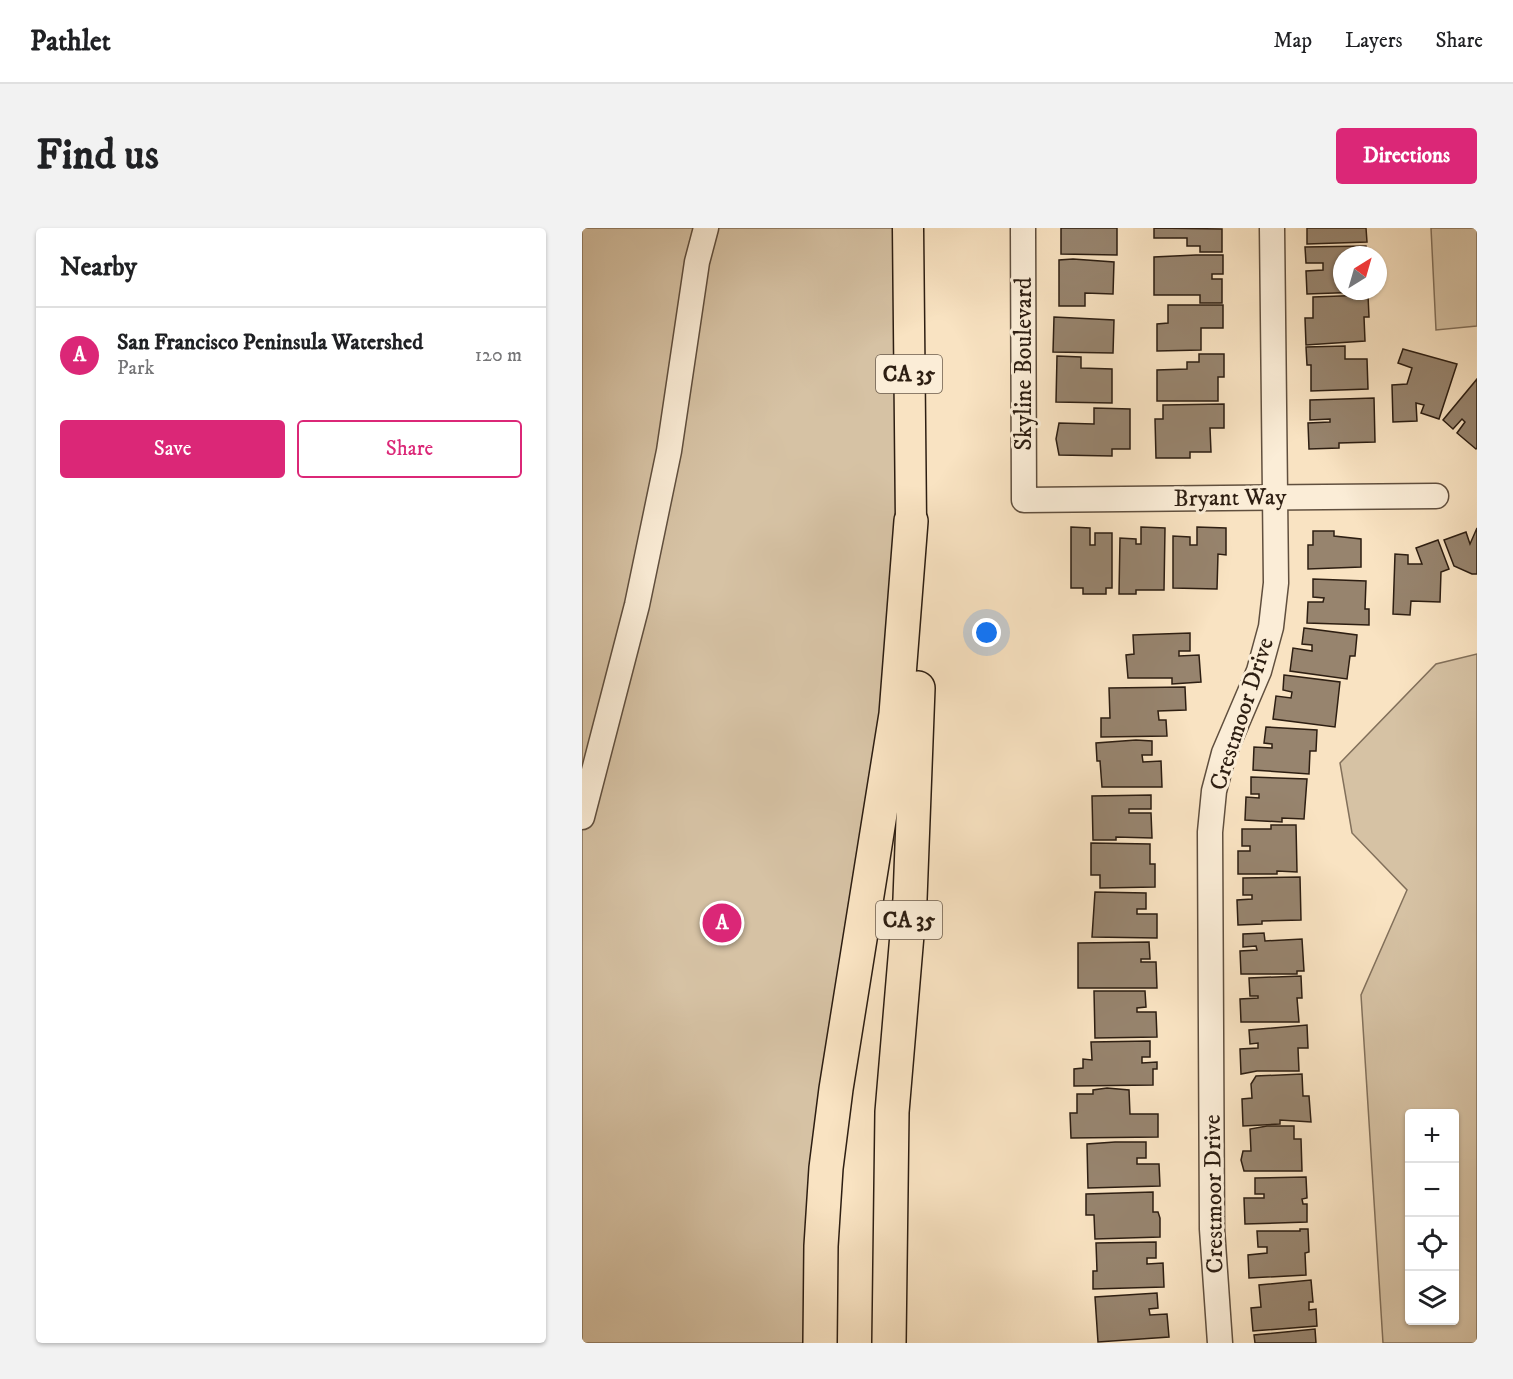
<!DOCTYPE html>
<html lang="en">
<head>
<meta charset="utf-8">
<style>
  :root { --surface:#fff; --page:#f2f2f2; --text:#202124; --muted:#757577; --line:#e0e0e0; --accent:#db2777 }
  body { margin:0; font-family:"IM FELL DW Pica",serif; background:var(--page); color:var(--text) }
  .controls { position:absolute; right:18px; bottom:18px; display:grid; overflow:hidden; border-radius:6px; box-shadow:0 2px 4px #0004 }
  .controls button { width:54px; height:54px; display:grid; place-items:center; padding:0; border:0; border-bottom:2px solid var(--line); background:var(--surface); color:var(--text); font:30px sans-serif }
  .compass { position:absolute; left:751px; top:18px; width:54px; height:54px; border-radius:50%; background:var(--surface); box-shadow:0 2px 4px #0004; rotate:37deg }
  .you { position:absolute; left:405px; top:405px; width:21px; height:21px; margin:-15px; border:4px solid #fff; border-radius:50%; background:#1a73e8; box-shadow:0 0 0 9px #1a73e833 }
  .badge { display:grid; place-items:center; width:39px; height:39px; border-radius:50%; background:var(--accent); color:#fff; font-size:20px; font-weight:700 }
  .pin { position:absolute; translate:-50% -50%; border:3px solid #fff; box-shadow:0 2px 6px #0006 }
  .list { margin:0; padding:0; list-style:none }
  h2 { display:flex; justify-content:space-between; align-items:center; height:78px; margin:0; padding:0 24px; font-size:26px }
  h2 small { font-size:20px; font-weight:400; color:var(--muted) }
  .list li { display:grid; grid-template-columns:39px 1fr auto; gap:18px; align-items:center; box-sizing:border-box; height:96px; padding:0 24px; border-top:2px solid var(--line) }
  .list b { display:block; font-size:22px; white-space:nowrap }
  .list p { margin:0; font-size:20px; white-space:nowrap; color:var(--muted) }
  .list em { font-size:20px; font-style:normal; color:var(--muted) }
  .actions { display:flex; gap:12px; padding:18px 24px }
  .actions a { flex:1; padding:14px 0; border:2px solid var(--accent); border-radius:6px; text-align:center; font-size:21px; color:var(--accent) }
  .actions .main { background:var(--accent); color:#fff }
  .icon { flex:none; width:33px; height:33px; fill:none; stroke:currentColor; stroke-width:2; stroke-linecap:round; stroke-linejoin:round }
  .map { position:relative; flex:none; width:895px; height:1115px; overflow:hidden; border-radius:6px }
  header { display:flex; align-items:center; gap:36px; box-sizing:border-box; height:84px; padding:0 30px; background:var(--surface); border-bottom:2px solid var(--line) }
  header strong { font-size:28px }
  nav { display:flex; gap:33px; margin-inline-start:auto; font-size:21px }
  .intro { display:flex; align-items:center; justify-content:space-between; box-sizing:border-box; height:144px; padding:0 36px }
  h1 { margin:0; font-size:42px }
  .button { padding:15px 27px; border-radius:6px; background:var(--accent); color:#fff; font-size:21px; font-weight:700 }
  main { display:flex; gap:36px; padding:0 36px }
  aside { flex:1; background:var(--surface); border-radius:6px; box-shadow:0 2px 4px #0004 }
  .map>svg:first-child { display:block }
  .green { fill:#d6c2a4; stroke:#82705b; stroke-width:1.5; fill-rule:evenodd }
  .building { fill:#97846e; stroke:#2d1e12; stroke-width:1.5 }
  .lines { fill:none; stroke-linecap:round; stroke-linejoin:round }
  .minor-casing { stroke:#604f3e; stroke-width:27 }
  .major-casing { stroke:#2d1e12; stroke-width:33 }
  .highway-casing { stroke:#2d1e12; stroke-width:36 }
  .minor { stroke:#fbedd7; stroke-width:24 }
  .major { stroke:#f9e3c2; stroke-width:30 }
  .highway { stroke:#f9e3c2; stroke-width:33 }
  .labels { text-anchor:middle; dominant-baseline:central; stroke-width:6; stroke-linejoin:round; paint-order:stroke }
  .shield { fill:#fbedd7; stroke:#6b5c4d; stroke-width:1.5 }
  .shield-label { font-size:22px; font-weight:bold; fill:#2d1e12 }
  .street-label { font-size:24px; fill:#2d1e12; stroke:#fbedd7 }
</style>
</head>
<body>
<header>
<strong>Pathlet</strong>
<nav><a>Map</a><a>Layers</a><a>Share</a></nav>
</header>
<div class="intro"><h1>Find us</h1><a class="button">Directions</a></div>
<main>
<aside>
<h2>Nearby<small></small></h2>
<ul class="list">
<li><span class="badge">A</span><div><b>San Francisco Peninsula Watershed</b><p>Park</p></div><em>120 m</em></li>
</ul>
<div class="actions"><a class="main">Save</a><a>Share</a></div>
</aside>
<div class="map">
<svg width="895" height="1115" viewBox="0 0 895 1115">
  <rect width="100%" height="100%" fill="#f9e3c2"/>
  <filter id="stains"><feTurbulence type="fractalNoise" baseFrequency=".00333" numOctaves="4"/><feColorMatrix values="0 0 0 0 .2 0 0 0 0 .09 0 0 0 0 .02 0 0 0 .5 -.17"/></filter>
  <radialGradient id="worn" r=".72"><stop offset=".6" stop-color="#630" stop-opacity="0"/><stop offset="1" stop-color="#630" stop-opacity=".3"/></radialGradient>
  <g class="green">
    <polygon points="0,0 326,0 329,293 238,1115 0,1115"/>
    <polygon points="849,0 895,0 895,98 854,102"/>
    <path d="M895,426V1115H801L779,767L825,662L770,605L758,535L854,436ZM828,886H872V1092H828Z"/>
  </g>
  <g class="building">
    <polygon points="479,0 535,0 535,27 479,26"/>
    <polygon points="572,0 640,1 640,24 618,24 618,18 605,18 605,10 572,10"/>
    <polygon points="725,0 784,0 785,14 725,16"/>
    <polygon points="784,18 785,27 760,27 760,63 781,64 725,66 724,43 741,42 741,35 724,35 723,19"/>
    <polygon points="614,27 641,27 641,46 630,46 630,51 640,51 640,75 618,75 618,67 572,67 572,29"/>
    <polygon points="491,31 532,34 531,66 503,65 503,78 477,78 477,32"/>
    <polygon points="786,67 787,89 782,89 783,113 724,117 723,90 731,90 731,69"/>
    <polygon points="586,77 641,77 641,100 619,100 619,122 575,123 575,96 586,95"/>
    <polygon points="472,89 532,92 531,125 471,124"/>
    <polygon points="763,118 763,131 785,131 786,161 729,163 729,137 725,137 724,119"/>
    <polygon points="821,121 875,136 857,191 839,185 842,177 834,175 835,193 811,194 810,157 825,156 830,140 816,135"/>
    <polygon points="617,126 642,126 642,149 636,149 636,173 575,173 575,142 605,141 605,134 617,134"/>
    <polygon points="475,128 499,129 499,140 530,141 530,175 474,174"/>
    <polygon points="895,151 895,220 894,221 875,205 883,194 880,191 871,201 861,192"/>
    <polygon points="792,170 793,214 757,215 757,220 727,221 726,195 748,194 748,191 728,192 728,172"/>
    <polygon points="642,176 642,200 628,200 629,224 608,224 608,230 574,230 573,191 581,191 581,177"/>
    <polygon points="512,180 548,181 548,221 530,221 530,228 477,227 474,211 477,195 512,196"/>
    <polygon points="489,299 508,300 508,317 513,317 513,305 530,305 530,360 524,360 524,366 501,366 501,360 489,360"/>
    <polygon points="559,299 583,300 582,362 554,362 554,366 537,366 538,310 554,311 554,316 559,316"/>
    <polygon points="615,299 644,300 644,327 636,326 635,361 591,360 591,308 608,309 608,317 615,317"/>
    <polygon points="895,300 895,346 890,346 872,338 862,312 884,304 888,316"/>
    <polygon points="731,303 752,303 752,308 779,311 779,339 726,341 726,317 731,317"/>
    <polygon points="856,312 867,341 859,344 858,374 829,373 828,387 811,386 813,326 826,327 826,336 840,336 834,320"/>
    <polygon points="731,351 784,353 783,381 787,381 787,397 725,395 726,374 741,374 742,370 731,369"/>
    <polygon points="722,400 775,407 773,428 768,428 765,451 708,443 711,420 730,423 730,417 720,416"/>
    <polygon points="608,405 608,423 597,423 597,428 617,427 619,454 590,456 590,450 546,450 544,427 552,426 551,407"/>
    <polygon points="702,447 758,454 753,499 691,491 694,468 709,470 710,464 701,462"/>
    <polygon points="603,459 604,482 576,483 577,492 584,492 585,508 519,509 519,490 528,490 527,460"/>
    <polygon points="684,499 735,502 734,523 728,523 727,546 671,542 672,519 690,520 690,516 682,515"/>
    <polygon points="554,512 570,513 570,527 560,527 561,534 579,533 580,559 520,559 518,533 515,533 514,515"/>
    <polygon points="669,549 725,551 722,591 700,590 700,594 663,592 664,569 677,570 677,566 669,566"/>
    <polygon points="569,567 569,581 547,581 547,585 569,585 570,610 534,609 534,612 511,612 510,568"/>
    <polygon points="689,597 714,597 715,644 695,643 695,646 656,646 656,623 668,623 668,618 660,618 660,601 689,601"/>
    <polygon points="509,615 568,616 568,636 573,636 573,659 518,660 518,647 509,647"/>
    <polygon points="718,649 719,692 680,693 680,696 656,697 655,672 670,671 670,667 661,667 661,650"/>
    <polygon points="513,664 564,665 564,681 555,681 555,686 575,686 575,710 510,709"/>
    <polygon points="682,705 683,713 720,711 722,743 715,743 715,746 659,746 658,723 675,722 674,718 661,719 661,706"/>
    <polygon points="567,714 568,731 559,731 559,734 574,734 575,760 496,760 496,715"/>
    <polygon points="719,748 720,770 715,770 717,794 659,794 658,771 676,770 676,768 668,768 667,750"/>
    <polygon points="512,763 563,763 564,779 555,780 555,784 574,784 575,809 513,810"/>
    <polygon points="725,797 726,820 716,820 717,843 675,843 659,846 658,821 676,820 676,815 668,816 667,802"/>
    <polygon points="568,813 568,829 560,829 560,835 575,834 575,841 571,841 571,857 492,858 492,841 501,840 501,831 510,832 509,814"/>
    <polygon points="720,846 721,868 727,868 729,894 698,892 698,896 661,898 660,871 670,870 669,856 674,848"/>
    <polygon points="525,860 547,862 548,886 576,886 576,909 489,910 488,885 495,885 495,866 511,866 511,862"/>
    <polygon points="685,898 712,898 712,911 719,911 720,943 662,943 659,932 661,923 669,923 668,901"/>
    <polygon points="533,914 564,914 564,930 555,930 555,936 577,936 578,958 506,960 505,916"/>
    <polygon points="724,949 725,970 720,971 721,976 725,976 725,994 663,996 662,970 682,970 682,966 673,966 673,950"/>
    <polygon points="571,964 571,984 576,984 578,990 578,1009 513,1011 512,987 504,987 504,966"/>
    <polygon points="718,1001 726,1001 727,1024 723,1025 724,1047 667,1050 666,1027 685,1025 685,1019 676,1019 675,1003 718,1003"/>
    <polygon points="574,1014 574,1030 565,1030 565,1036 581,1035 582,1059 511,1061 511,1043 515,1043 514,1015"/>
    <polygon points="729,1052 731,1074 727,1074 727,1082 734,1081 735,1098 671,1103 669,1080 679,1079 677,1057"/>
    <polygon points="575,1065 576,1080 567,1081 568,1087 585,1086 587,1109 516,1114 513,1069"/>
    <polygon points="733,1101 734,1115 673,1115 672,1107"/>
  </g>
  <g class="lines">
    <g class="minor-casing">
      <g id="minor">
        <polyline points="441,0 442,272 854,268"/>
        <polyline points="0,589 55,377 87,223 115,34 124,0"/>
        <polyline points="638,1115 630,1001 628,604 632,563 642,525 677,443 689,399 694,355 690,0"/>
      </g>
    </g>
    <g class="major-casing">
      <polyline id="major" points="326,0 329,293"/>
    </g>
    <g class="highway-casing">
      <g id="highway">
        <polyline points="238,1115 239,1018 244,940 254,861 314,486 329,293"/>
        <polyline points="307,1115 310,884 328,671 336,460"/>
      </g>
    </g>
    <use href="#minor" class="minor"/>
    <use href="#major" class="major"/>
    <use href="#highway" class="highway"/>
  </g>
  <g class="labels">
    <g class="shield">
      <rect x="294" y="127" width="66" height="38" rx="4.5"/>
      <rect x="294" y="673" width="66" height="38" rx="4.5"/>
    </g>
    <g class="shield-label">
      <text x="327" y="146">CA 35</text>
      <text x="327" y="692">CA 35</text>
    </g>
    <g class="street-label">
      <text transform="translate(442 136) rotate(-90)">Skyline Boulevard</text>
      <text transform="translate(648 270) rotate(-1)">Bryant Way</text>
      <text transform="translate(660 486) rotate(-72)">Crestmoor Drive</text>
      <text transform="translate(632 966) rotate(-91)">Crestmoor Drive</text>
    </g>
  </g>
  <rect width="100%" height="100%" filter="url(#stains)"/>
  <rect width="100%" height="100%" fill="url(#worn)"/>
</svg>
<div class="controls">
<button>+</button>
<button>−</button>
<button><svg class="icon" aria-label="locate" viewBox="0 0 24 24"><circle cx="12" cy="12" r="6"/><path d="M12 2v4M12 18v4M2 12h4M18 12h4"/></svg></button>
<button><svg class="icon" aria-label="layers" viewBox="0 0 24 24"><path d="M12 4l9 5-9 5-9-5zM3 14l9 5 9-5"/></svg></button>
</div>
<svg class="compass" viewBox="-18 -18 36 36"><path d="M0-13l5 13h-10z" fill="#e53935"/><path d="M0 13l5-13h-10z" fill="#757577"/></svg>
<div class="you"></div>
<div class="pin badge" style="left:140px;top:695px">A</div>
</div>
</main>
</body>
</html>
